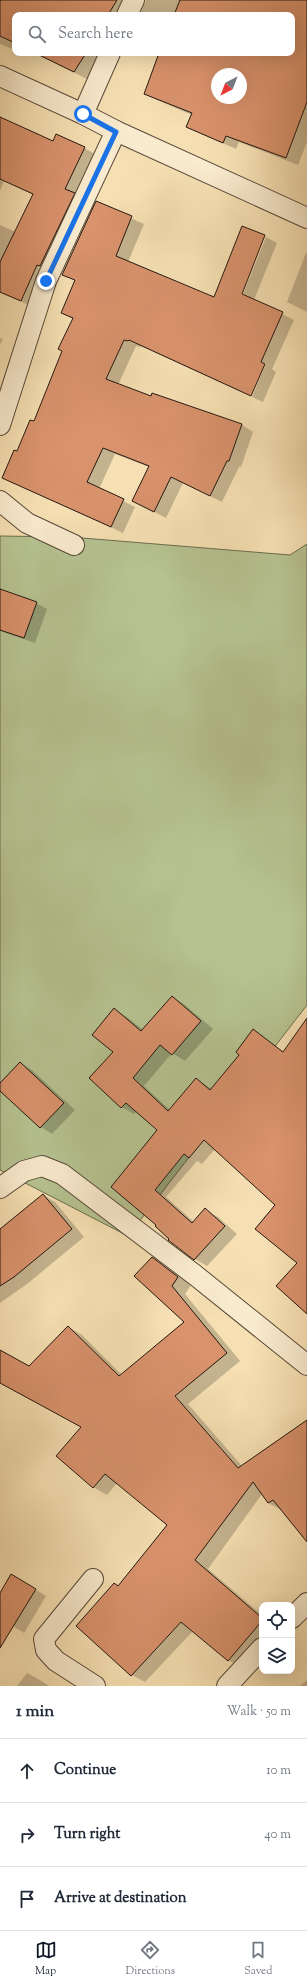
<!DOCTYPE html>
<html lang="en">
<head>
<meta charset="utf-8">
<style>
  :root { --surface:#fff; --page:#f6f6f7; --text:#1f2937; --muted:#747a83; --line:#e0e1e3; --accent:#111827 }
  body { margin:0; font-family:"Sorts Mill Goudy",serif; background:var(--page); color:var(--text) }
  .controls { position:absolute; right:12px; bottom:12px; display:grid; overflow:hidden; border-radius:8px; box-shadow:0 4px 16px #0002 }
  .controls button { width:36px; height:36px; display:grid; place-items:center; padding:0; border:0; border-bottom:1px solid var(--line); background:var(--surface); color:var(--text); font:20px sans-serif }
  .compass { position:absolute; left:211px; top:68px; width:36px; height:36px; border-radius:50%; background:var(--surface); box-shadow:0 4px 16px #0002; rotate:222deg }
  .stop { position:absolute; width:12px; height:12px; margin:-9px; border:3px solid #1a73e8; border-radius:50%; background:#fff }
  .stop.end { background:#1a73e8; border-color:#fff; box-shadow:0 1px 4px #0008 }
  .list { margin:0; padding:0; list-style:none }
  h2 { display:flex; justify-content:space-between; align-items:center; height:52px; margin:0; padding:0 16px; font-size:17px }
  h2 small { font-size:13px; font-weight:400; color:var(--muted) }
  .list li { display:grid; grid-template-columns:26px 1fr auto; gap:12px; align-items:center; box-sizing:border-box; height:64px; padding:0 16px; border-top:1px solid var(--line) }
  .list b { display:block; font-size:15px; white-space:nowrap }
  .list em { font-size:13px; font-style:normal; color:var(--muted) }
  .icon { flex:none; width:22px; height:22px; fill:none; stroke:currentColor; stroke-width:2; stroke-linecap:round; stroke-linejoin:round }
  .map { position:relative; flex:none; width:307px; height:1686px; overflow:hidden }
  .search { position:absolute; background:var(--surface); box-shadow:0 4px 16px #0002; left:12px; right:12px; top:12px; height:44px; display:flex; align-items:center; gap:10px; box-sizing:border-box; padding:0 14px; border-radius:8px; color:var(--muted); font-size:15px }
  .sheet { height:244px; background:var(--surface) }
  nav { display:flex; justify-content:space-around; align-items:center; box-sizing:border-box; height:56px; border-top:1px solid var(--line); background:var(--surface); font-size:11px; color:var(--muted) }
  nav a { display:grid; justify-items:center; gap:2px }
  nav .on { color:var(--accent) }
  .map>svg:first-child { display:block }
  .green { fill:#b6c391; stroke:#6c6d50 }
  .shadow { fill:#0003; fill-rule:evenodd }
  .building { fill:#d8926c; stroke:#231710; fill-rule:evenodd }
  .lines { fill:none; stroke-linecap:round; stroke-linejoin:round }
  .street-casing { stroke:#584939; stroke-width:22 }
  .street { stroke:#f9ebce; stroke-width:20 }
  .route { stroke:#1a73e8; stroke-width:5 }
</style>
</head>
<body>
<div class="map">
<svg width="307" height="1686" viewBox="0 0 307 1686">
  <rect width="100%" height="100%" fill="#f6e0b3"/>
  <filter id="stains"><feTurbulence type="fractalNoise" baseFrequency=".005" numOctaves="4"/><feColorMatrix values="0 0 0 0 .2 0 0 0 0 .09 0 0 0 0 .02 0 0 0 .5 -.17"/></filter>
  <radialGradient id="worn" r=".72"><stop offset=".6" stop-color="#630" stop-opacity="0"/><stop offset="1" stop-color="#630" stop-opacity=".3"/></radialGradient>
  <polygon class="green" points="0,536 70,537 290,555 307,544 307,1005 128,1236 0,1170"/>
  <g class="shadow">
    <polygon points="0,0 138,0 130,15 15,15 15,50 0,44"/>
    <polygon points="146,0 241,0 235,15 140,15"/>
    <path d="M265,0H307V142L298,165L239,142L236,149L200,133L187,126L192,115L157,100L145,93L161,53H292V15H259ZM217,74H241V98H217Z"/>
    <polygon points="34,53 102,53 87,79"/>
    <polygon points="0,118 53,142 84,148 97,155 34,307 0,293 0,225 16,232 34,195 4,181 0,191"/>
    <polygon points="96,203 144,224 128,262 215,298 243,227 265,236 239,298 241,299 266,237 277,243 254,300 294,320 272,369 276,372 263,402 252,397 266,363 264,363 250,396 141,346 140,347 136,346 118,385 152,398 242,425 253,432 241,467 239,467 222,502 183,483 166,518 145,507 149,467 115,454 99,489 135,507 123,533 3,477 34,423 63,351 73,319 63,313 75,281 63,274"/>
    <polygon points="306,253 307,254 307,312 287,302"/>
    <polygon points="0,338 3,339 0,345"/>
    <polygon points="0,590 36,603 47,609 35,643 0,631"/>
    <polygon points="172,997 184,1004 213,1029 185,1061 172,1053 144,1086 170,1110 196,1079 212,1089 240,1055 254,1031 284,1052 307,1030 307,1312 298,1263 276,1205 215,1149 202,1164 197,1161 166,1197 194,1222 205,1210 218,1217 237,1234 207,1266 195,1259 170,1239 158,1225 112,1187 159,1130 137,1111 134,1114 121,1107 114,1052 114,1010 127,1017 143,1030"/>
    <polygon points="20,1063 32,1070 75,1110 52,1134 41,1127 0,1089 0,1085"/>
    <polygon points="43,1195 55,1202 84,1237 27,1284 0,1303 0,1230"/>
    <polygon points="152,1258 191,1285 185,1294 240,1361 188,1404 242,1466 307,1421 307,1540 282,1510 268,1503 262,1494 208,1569 262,1615 262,1644 242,1668 228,1660 193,1631 145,1682 132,1675 118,1587 168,1525 117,1483 107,1495 93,1487 82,1427 0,1383 0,1354 29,1367 68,1327 82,1335 122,1375 185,1322"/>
    <polygon points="12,1575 46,1596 24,1633 0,1618 0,1595"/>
    <polygon points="27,1673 40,1680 49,1686 17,1686"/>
    <polygon points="307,1680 307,1686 300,1686"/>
  </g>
  <g class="building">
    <polygon points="0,0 117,0 108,15 15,15 15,43 0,36"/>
    <path d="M180,0H307V102L286,158L226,136L223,143L186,127L192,113L144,94L159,53H292V15H174ZM217,74H241V98H217Z"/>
    <polygon points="35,53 86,53 74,72"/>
    <polygon points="0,117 53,141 56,134 85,147 65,189 75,193 40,266 37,265 21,301 0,292 0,262 33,194 0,179"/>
    <polygon points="96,201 132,216 116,256 214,297 242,226 265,235 242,294 283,312 261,362 265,364 251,396 129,340 128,341 124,340 106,379 151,396 152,393 242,424 229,461 227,461 210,496 171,477 154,512 132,501 149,466 103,448 87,482 124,499 111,527 2,478 14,450 17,451 30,420 34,421 62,351 58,349 73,318 61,313 75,280 62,275"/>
    <polygon points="0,589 37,602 24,638 0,630"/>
    <polygon points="172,996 201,1021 172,1055 160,1045 133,1078 168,1111 196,1078 210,1090 239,1055 236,1052 253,1029 283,1052 307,1018 307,1314 276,1286 297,1263 255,1229 275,1205 204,1140 189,1158 184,1154 155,1190 192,1223 205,1208 225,1226 194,1260 168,1240 169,1239 155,1226 156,1225 111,1187 157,1130 126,1103 121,1108 89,1078 113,1052 92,1035 114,1008 141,1031"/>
    <polygon points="20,1062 64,1103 40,1128 0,1091 0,1083"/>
    <polygon points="43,1194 72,1229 14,1277 0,1286 0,1229"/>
    <polygon points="152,1257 178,1277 172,1286 227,1353 175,1396 238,1468 307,1420 307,1542 273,1500 268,1503 253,1482 195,1560 262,1618 262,1621 228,1661 181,1622 131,1676 76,1626 114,1583 118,1586 167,1525 105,1474 93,1488 56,1456 81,1427 0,1383 0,1350 29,1366 68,1326 119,1376 184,1322 134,1276"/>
    <polygon points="11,1574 36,1589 0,1648 0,1593"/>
  </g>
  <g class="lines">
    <g class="street-casing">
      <g id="street">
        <polyline points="127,15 134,0"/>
        <polyline points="0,76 83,114 116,131 307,218"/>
        <polyline points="83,114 110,53"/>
        <polyline points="0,425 46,281 116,131"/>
        <polyline points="0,501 27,523 74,545"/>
        <polyline points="0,1188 24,1171 42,1166 62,1174 195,1275 307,1365"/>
        <polyline points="93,1579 44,1639 46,1650 56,1661 95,1686"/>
        <polyline points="292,1618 307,1603"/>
        <polyline points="227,1686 262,1648"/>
      </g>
    </g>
    <use href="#street" class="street"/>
  </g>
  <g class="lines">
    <polyline class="route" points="46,281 116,132 83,114"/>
  </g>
  <rect width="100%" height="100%" filter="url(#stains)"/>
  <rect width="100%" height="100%" fill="url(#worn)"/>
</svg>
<div class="controls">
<button><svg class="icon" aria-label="locate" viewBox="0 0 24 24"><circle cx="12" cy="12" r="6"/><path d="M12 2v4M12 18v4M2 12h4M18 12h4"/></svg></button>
<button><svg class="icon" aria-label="layers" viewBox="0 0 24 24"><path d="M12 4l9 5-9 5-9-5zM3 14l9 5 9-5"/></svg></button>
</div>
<svg class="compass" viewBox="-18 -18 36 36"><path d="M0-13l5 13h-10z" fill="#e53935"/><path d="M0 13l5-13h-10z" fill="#747a83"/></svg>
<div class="stop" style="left:83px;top:114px"></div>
<div class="stop end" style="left:46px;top:281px"></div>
<div class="search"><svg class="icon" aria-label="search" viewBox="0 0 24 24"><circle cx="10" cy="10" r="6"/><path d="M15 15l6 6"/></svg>Search here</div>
</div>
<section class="sheet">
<h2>1 min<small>Walk · 50 m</small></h2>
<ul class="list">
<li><svg class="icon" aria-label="ahead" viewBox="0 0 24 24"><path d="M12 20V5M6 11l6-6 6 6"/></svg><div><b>Continue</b></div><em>10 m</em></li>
<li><svg class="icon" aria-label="right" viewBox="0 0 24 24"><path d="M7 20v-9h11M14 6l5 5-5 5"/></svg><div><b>Turn right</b></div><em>40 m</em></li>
<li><svg class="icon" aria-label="arrive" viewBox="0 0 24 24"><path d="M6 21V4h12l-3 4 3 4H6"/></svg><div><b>Arrive at destination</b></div></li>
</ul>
</section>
<nav>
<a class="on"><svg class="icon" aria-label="map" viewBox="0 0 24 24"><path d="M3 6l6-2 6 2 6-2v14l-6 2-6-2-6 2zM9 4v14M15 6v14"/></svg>Map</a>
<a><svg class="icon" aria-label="directions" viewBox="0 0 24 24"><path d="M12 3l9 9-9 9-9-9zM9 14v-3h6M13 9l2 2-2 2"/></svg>Directions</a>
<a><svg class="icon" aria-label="saved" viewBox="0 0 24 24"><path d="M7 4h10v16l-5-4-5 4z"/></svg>Saved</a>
</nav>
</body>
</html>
